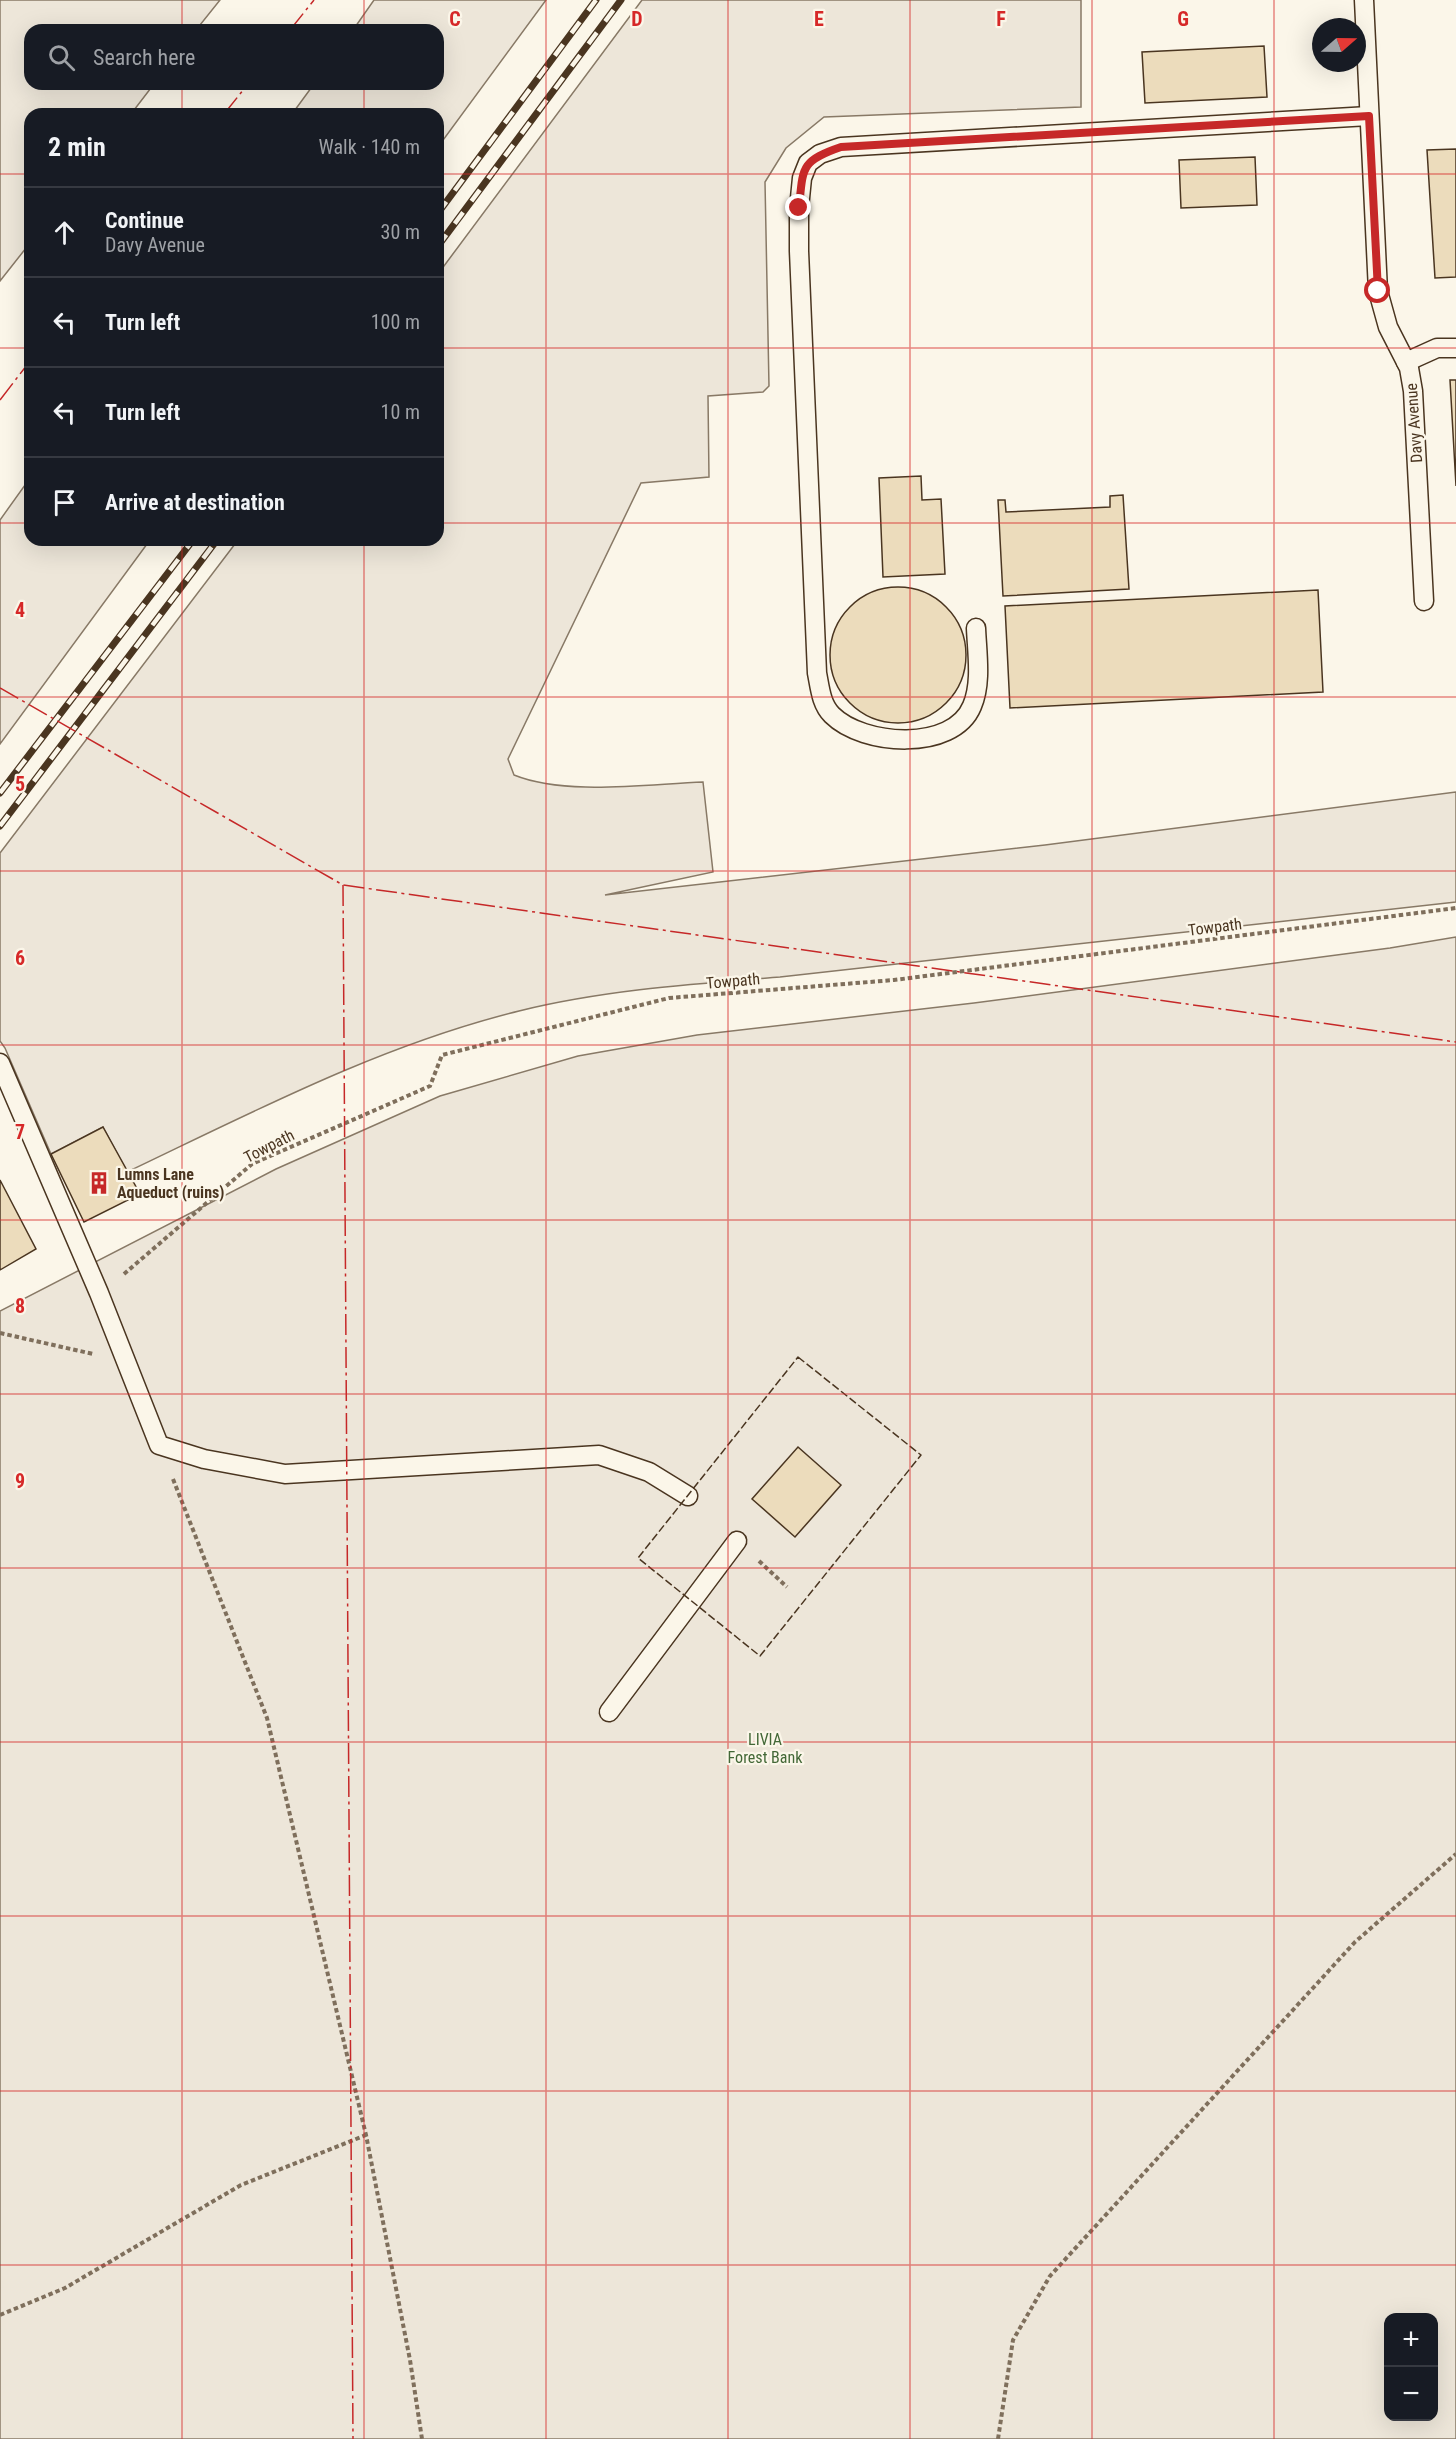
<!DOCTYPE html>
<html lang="en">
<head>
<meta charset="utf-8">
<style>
  :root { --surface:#171b24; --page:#20242c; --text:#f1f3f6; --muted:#9ea1a6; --line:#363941 }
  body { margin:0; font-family:"Roboto Condensed",sans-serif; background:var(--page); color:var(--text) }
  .controls { position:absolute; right:18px; bottom:18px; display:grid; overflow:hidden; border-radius:12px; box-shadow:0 6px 24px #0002 }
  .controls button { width:54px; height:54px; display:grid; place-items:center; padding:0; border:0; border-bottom:2px solid var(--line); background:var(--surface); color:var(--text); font:30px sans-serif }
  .compass { position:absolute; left:1312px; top:18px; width:54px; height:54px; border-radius:50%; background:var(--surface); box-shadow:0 6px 24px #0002; rotate:70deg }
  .stop { position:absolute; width:18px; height:18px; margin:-14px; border:4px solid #c62828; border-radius:50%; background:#fff }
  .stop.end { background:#c62828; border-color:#fff; box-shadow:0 2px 6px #0008 }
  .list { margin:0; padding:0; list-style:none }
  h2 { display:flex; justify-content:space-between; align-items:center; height:78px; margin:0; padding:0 24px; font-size:26px }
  h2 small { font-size:20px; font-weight:400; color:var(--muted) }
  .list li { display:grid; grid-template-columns:39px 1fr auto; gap:18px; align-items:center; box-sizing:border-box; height:90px; padding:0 24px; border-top:2px solid var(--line) }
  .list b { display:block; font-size:22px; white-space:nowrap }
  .list p { margin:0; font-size:20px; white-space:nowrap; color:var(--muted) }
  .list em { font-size:20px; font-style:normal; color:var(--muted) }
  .icon { flex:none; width:33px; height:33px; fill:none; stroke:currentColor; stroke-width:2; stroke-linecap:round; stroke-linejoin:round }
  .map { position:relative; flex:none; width:1456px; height:2439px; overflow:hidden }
  .search { position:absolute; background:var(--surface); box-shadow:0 6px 24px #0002; left:24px; top:24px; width:420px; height:66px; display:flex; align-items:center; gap:15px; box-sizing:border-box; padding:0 21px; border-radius:18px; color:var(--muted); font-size:22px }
  .panel { position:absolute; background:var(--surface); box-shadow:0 6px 24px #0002; left:24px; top:108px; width:420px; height:438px; border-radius:18px }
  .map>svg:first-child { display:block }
  .green { fill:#ede6d9; stroke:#887966; stroke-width:1.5; fill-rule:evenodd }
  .building { fill:#ecdcbc; stroke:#4a3520; stroke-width:1.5 }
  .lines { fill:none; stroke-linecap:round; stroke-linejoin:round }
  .service-casing { stroke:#4a3520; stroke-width:21 }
  .path { stroke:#7f6f5c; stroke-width:4; stroke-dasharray:4.5 3; stroke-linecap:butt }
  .service { stroke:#fbf6e9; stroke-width:18 }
  .rail-casing { stroke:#4a3520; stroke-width:7 }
  .rail { stroke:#fbf6e9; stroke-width:4.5; stroke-dasharray:14; stroke-linecap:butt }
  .fence { stroke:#4a3520; stroke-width:1.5; stroke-dasharray:8 3; stroke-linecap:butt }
  .power { stroke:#c62828; stroke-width:1.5; stroke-dasharray:21 4.5 3 4.5; stroke-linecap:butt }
  .route { stroke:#c62828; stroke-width:8 }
  .grid { fill:none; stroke:#d62828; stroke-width:1.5; stroke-opacity:0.55 }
  .labels { text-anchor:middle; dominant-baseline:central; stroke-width:4.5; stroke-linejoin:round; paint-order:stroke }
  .street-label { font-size:16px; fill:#4a3520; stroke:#fbf6e9 }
  .poi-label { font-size:16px; font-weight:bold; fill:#4a3520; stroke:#fbf6e9; text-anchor:start }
  .park-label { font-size:16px; fill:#436837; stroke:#fbf6e9 }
  .grid-label { font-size:20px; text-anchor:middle; font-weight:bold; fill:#d62828; stroke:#fbf6e9; stroke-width:4.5; stroke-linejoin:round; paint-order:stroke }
</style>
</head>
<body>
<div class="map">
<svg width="1456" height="2439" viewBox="0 0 1456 2439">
  <rect width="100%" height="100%" fill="#fbf6e9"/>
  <g class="green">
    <polygon points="0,0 220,0 196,30 30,30 30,84 154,84 131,114 30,114 30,243 0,281"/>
    <polygon points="374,0 546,0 438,147 438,114 292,114 314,84 438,84 438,30 353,30"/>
    <path d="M642,0H1081V107L824,117L786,148L765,182L769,386L763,392L708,396L709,477L641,483L508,759L514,775C566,796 647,784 703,782L713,872L605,895L1045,845L1456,792V902L780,977C693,984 604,990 519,1011C381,1045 255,1111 127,1172L103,1127L51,1154L5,1048L0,1041V853L238,540H438V274Z"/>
    <polygon points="30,478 30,540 150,540 0,744 0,520"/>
    <path d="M1456,937V2439H0V1311L276,1169L440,1096L578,1056L697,1035L974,1003L1390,948ZM1388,2318H1434V2416H1388Z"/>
  </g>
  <g class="building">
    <polygon points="1264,46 1267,97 1145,103 1142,52"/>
    <polygon points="1456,149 1456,277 1435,278 1427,150"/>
    <polygon points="1255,157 1257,205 1181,208 1179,160"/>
    <polygon points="1450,380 1456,380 1456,486"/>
    <polygon points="921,476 922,500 941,499 945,574 883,577 879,478"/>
    <polygon points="1123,495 1129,589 1003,596 998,500 1005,500 1006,512 1110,507 1110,496"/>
    <circle cx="898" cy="655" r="68"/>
    <polygon points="1318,590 1323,692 1010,708 1005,606"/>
    <polygon points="103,1127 140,1194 84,1222 51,1154"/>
    <polygon points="0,1180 36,1249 0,1270"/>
    <polygon points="798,1447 841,1485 795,1537 752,1499"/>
  </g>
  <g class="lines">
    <g class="service-casing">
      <g id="service">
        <polyline points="1364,0 1378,291 1388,327 1409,368 1413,391 1424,601"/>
        <polyline points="1406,362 1437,348 1456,348"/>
        <path d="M976,628C977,653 982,683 972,706C953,752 863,746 832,715C821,704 820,688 817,673L799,251V208L802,178L808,163L820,154L841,147L1369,116"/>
        <polyline points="0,1063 99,1293 159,1445 204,1459 285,1474 599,1455 649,1472 688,1496"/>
        <polyline points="609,1712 737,1541"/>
      </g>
    </g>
    <g class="path">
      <polyline points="124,1274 252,1164 430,1086 442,1055 669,998 894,980 1456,908"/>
      <polyline points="0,1333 93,1354"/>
      <polyline points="173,1479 267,1718 366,2135 410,2360 422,2439"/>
      <polyline points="759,1561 787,1587"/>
      <polyline points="0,2315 65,2288 241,2185 366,2135"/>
      <polyline points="998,2439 1013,2340 1050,2276 1355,1942 1456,1854"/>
    </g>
    <use href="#service" class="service"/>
    <g class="rail-casing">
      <g id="rail">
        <polyline points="438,213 596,0"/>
        <polyline points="438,246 621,0"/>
        <polyline points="0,793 193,540"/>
        <polyline points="0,826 217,540"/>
      </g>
    </g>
    <use href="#rail" class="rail"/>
    <polygon class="fence" points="798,1357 921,1455 760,1656 638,1558"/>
    <g class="power">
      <polyline points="290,30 314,0"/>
      <polyline points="224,114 248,84"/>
      <polyline points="0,400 30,361"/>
      <polyline points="0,688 343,885 1456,1042"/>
      <polyline points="343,885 353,2439"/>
    </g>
  </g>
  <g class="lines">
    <path class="route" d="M799,208C803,168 800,161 841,147L1369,116L1378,291"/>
  </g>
  <path class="grid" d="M182,0V30M364,0V30M546,0V2439M728,0V2439M910,0V2439M1092,0V2439M1274,0V2439M182,84V114M364,84V114M0,174H30M438,174H1456M0,348H30M438,348H1456M0,523H30M438,523H1456M182,540V2439M364,540V2439M0,697H1456M0,871H1456M0,1045H1456M0,1220H1456M0,1394H1456M0,1568H1456M0,1742H1456M0,1916H1456M0,2091H1456M0,2265H1456"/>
  <defs>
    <g id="building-bare" transform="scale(1.8)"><path d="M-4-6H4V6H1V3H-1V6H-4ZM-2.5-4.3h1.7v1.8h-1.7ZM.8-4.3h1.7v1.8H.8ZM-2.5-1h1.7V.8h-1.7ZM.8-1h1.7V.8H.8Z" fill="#c62828" stroke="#fbf6e9" stroke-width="2.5" paint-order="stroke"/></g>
  </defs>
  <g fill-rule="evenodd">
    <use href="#building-bare" x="99" y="1183"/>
  </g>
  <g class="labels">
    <g class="street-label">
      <text transform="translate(1414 423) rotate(-94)">Davy Avenue</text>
      <text transform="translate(1215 927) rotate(-7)">Towpath</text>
      <text transform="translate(733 981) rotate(-5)">Towpath</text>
      <text transform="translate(269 1146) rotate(-27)">Towpath</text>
    </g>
    <g class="poi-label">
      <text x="117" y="1174">Lumns Lane<tspan x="117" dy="18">Aqueduct (ruins)</tspan></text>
    </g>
    <g class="park-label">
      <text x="765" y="1739">LIVIA<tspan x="765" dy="18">Forest Bank</tspan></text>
    </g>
  </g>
  <g class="grid-label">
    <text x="455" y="26">C</text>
    <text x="637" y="26">D</text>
    <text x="819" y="26">E</text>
    <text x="1001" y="26">F</text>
    <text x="1183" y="26">G</text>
    <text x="20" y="617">4</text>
    <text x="20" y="791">5</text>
    <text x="20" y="965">6</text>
    <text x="20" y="1139">7</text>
    <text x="20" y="1313">8</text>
    <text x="20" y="1488">9</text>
  </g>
</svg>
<div class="controls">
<button>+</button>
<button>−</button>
</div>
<svg class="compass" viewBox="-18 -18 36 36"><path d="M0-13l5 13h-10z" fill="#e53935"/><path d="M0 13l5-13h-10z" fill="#9ea1a6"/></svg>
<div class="stop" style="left:1378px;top:291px"></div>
<div class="stop end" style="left:799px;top:208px"></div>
<div class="search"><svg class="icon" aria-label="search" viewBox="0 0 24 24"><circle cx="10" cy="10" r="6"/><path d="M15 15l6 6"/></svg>Search here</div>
<section class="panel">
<h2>2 min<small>Walk · 140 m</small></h2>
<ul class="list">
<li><svg class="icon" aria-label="ahead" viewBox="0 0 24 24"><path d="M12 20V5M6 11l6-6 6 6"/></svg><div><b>Continue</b><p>Davy Avenue</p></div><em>30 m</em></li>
<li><svg class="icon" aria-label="left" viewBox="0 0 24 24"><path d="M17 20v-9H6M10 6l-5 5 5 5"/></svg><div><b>Turn left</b></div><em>100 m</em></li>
<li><svg class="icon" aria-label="left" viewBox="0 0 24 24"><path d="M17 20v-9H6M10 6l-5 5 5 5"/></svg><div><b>Turn left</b></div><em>10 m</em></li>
<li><svg class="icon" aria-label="arrive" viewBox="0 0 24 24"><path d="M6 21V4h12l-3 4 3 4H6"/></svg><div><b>Arrive at destination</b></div></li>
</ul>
</section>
</div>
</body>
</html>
